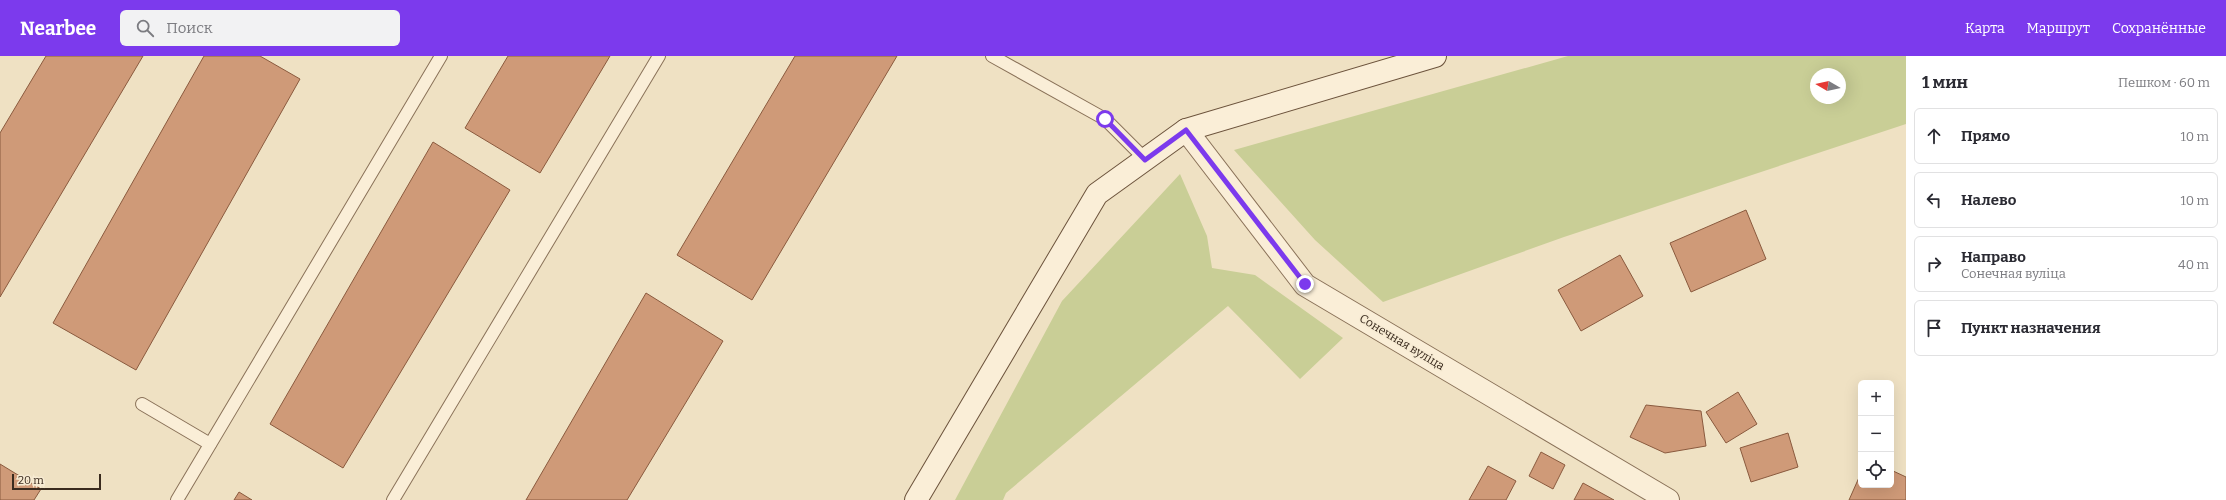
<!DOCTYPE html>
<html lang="ru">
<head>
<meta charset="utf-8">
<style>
  :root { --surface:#fff; --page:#f2f2f3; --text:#2b2b33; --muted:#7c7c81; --line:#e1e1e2; --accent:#7c3aed }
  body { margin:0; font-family:Bitter,serif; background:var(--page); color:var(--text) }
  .controls { position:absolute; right:12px; bottom:12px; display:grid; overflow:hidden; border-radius:6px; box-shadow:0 4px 16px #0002 }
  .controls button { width:36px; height:36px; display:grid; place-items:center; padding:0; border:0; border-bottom:1px solid var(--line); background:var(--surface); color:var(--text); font:20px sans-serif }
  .compass { position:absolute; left:1810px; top:12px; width:36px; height:36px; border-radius:50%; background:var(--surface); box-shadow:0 4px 16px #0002; rotate:279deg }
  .scale { position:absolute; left:12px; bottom:10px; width:89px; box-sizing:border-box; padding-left:4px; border:2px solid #3a2b1e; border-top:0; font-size:11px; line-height:14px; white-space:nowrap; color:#3a2b1e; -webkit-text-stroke:3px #f7ebd3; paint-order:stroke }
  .stop { position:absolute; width:12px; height:12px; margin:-9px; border:3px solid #7c3aed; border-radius:50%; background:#fff }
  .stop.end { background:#7c3aed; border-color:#fff; box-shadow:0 1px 4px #0008 }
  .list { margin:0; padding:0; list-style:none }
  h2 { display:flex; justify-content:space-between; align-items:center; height:52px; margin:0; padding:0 16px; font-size:17px }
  h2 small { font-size:13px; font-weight:400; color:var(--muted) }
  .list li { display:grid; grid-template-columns:26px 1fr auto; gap:12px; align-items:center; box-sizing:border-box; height:56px; margin:0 8px 8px; padding:0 8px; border:1px solid var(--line); border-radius:6px }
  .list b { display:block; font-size:15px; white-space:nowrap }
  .list p { margin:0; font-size:13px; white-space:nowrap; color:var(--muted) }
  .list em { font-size:13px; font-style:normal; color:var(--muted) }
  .icon { flex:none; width:22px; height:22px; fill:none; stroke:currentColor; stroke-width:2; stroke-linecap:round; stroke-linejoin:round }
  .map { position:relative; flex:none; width:1906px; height:444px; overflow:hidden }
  header { display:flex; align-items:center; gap:24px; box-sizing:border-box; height:56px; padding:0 20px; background:var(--accent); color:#fff }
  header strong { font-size:19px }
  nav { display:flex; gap:22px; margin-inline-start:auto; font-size:14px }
  .search { width:280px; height:36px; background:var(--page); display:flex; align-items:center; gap:10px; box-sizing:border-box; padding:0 14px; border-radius:6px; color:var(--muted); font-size:15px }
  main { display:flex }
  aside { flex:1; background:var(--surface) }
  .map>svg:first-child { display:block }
  .green { fill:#c9ce96; fill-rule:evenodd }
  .building { fill:#cf9a78; stroke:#8a5a3e }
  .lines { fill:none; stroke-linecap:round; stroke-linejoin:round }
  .lane-casing { stroke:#8a7259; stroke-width:14 }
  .street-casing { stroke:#8a7259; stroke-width:24 }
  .secondary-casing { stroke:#6c533c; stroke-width:24 }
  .lane { stroke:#faeed7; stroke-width:12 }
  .street { stroke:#faeed7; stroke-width:22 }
  .secondary { stroke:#faeed7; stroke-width:22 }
  .route { stroke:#7c3aed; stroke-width:5 }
  .labels { text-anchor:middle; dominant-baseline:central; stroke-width:3; stroke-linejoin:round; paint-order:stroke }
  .street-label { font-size:12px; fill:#3a2b1e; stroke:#f7ebd3 }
</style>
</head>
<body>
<header>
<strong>Nearbee</strong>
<div class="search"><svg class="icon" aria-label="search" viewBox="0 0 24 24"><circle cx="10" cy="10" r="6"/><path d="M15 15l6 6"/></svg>Поиск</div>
<nav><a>Карта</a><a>Маршрут</a><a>Сохранённые</a></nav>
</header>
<main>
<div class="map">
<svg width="1906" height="444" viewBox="0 0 1906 444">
  <rect width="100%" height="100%" fill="#efe1c3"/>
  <g class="green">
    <path d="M1568,0H1906V68L1564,181L1383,246L1315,184L1234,94ZM1816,18H1840V42H1816Z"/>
    <polygon points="1180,118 1207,180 1212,212 1255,219 1343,282 1300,323 1228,250 1006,437 1003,444 955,444 1062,245"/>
  </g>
  <g class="building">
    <polygon points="46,0 143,0 0,241 0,77"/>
    <polygon points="204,0 260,0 300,23 136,314 53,267"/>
    <polygon points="508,0 610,0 540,117 465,72"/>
    <polygon points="795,0 897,0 752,244 677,199"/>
    <polygon points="433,86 510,134 343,412 270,368"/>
    <polygon points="1746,154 1766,203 1691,236 1670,187"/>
    <polygon points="1620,199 1643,240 1581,275 1558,234"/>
    <polygon points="646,237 723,285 627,444 526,444"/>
    <polygon points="1738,336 1757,368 1726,387 1706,356"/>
    <polygon points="1646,349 1701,355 1706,390 1665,397 1630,381"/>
    <polygon points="1788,377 1798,411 1751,426 1740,392"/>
    <polygon points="1541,396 1565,409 1553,433 1529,420"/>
    <polygon points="0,408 41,433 34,444 0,444"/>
    <polygon points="1488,410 1516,425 1506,444 1469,444"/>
    <polygon points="1891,414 1906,421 1906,444 1849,444 1861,417 1861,429 1891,429"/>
    <polygon points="1583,427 1614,444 1574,444"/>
    <polygon points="239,436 252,444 234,444"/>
  </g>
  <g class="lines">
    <g class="lane-casing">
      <g id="lane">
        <polyline points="992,0 1105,63 1145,103"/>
        <polyline points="142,348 210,388"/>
        <polyline points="177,444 441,0"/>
        <polyline points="393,444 659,0"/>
      </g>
    </g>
    <g class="street-casing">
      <polyline id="street" points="1186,74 1305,229 1668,444"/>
    </g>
    <g class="secondary-casing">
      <polyline id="secondary" points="916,444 1097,138 1186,74 1435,0"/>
    </g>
    <use href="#lane" class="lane"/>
    <use href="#street" class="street"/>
    <use href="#secondary" class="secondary"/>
  </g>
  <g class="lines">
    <polyline class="route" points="1105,63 1145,104 1186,74 1305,228"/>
  </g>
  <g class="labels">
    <g class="street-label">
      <text transform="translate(1402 286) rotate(31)">Сонечная вуліца</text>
    </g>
  </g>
</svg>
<div class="controls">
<button>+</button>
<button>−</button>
<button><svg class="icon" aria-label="locate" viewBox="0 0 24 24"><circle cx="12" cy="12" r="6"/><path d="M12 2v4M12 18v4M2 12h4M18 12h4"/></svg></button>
</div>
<svg class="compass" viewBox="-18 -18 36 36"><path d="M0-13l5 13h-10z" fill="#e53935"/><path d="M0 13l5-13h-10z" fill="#7c7c81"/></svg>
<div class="scale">20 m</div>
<div class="stop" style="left:1105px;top:63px"></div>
<div class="stop end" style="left:1305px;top:228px"></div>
</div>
<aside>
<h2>1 мин<small>Пешком · 60 m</small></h2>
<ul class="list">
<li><svg class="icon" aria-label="ahead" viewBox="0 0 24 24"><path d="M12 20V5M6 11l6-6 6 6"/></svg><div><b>Прямо</b></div><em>10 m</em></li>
<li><svg class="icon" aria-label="left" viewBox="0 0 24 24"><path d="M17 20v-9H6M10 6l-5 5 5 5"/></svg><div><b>Налево</b></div><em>10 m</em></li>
<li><svg class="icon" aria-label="right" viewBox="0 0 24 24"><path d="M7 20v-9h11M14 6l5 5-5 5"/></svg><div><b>Направо</b><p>Сонечная вуліца</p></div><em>40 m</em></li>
<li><svg class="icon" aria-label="arrive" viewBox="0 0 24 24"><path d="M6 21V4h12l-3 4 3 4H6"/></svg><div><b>Пункт назначения</b></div></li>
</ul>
</aside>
</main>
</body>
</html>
